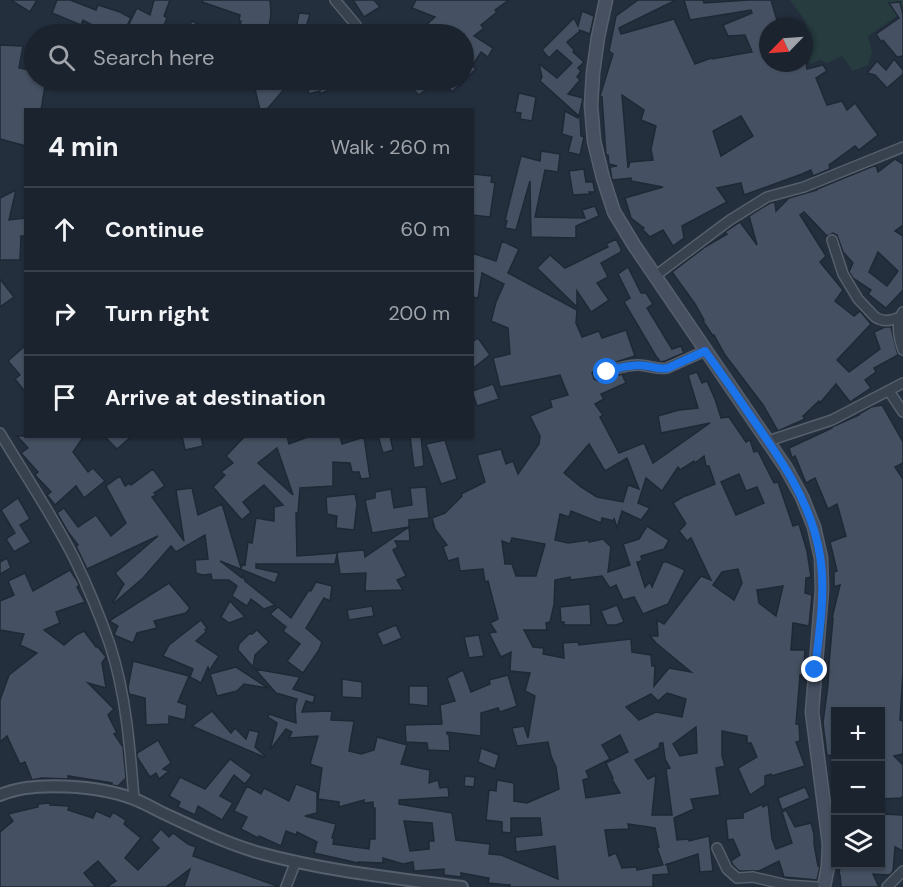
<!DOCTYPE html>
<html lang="en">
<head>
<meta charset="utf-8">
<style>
  :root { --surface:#1b232e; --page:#242b36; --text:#f1f3f6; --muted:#a0a4aa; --line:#39404a }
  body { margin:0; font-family:"DM Sans",sans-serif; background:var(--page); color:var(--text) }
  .controls { position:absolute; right:18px; bottom:18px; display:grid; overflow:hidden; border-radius:0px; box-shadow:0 2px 4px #0004 }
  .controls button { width:54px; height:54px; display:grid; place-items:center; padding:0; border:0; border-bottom:2px solid var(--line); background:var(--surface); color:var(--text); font:30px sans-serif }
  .compass { position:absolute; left:759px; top:18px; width:54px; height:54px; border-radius:50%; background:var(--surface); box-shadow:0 2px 4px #0004; rotate:245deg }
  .stop { position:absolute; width:18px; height:18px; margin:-14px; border:4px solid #1a73e8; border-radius:50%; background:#fff }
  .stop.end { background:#1a73e8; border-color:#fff; box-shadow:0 2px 6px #0008 }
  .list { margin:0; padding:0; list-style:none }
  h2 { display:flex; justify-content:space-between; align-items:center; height:78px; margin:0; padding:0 24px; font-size:26px }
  h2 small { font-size:20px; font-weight:400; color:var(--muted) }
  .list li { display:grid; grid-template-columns:39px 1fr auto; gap:18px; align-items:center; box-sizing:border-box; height:84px; padding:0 24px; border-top:2px solid var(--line) }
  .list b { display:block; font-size:22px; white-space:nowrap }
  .list em { font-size:20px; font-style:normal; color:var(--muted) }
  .icon { flex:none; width:33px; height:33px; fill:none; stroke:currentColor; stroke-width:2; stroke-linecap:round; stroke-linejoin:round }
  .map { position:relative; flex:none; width:903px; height:887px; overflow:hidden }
  .search { position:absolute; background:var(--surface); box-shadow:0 2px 4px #0004; left:24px; top:24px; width:450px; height:66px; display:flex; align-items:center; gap:15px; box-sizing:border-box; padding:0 21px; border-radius:33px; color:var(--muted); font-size:22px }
  .panel { position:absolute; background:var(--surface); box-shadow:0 2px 4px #0004; left:24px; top:108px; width:450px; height:330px; border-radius:0px }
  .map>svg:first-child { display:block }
  .green { fill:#263c3f }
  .building { fill:#455162; stroke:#1f2835; stroke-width:1.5; fill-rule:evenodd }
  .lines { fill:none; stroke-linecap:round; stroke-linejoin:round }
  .minor-casing { stroke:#565f6c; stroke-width:12 }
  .tertiary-casing { stroke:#565f6c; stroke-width:14 }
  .secondary-casing { stroke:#565f6c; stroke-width:15 }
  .minor { stroke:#38414e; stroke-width:9 }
  .tertiary { stroke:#38414e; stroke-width:10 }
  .secondary { stroke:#465061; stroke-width:12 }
  .route { stroke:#1a73e8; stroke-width:8 }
</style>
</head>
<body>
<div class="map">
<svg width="903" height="887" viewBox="0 0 903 887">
  <rect width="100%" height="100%" fill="#242f3e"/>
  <polygon class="green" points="790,0 903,0 903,12 868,36 872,52 868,65 853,71 842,56 827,63 821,60 810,64 806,22"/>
  <g class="building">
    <polygon points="11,0 37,0 30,12"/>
    <polygon points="57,0 70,0 96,10 98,5 120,12 131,18 123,33 109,25 105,32 83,20 81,25 52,13"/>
    <polygon points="154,0 170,0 164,16 167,18 164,25 157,34 154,34 129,24 137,8 150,15"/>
    <polygon points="203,0 270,0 271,14 268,34 252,34 239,31 241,21 239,21 240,15 202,2"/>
    <polygon points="353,0 374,0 380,7 364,17"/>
    <polygon points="416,0 509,0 495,10 497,12 481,25 484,28 474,36 493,48 488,57 481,52 472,66 476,69 452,92 441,80 464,80 464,34 416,34 435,17 412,8"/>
    <path d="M638,0H676L619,28L621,34L674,19L695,64L711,58L712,59L752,52L745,35L728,36L723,25L752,13L751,10L690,20L684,0H703L704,3L748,0H771L779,27H768V41L765,43L767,63H806L807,69L823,65L827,71L816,78L827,105L842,101L847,110L855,103L878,135L859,150L855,146L829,165L830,169L813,176L811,170L802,174L744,195L741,183L717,188L727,202L682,226L684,238L673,246L663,230L650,237L642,229L644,228L631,218L625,198L663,187L631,181V178L612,180L610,167L617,166L609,164L608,155H606L602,97L600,96L613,54L609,51L616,16ZM622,95L644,110L641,120L656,126L651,149L653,160L630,162L628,168ZM741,116L753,136L721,156L713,131Z"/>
    <polygon points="900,2 903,15 903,56 897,57 883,40 881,42 876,34 899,18 889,3"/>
    <polygon points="582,11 594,16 590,34 579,30 580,31 567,42 574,50 573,52 584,62 578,68 581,71 577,77 580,80 568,94 583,98 579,116 540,81 542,77 539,64 557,78 572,63 557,50 549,58 542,50 574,18 578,26"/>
    <polygon points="299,13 310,14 305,31 296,29"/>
    <polygon points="192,21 217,34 184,34"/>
    <polygon points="0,45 23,46 19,68 34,71 34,80 46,80 41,110 26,110 26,146 0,139"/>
    <polygon points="894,59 903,70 903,74 887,88 875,75 867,73 877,61 886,70"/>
    <polygon points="268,80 292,80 268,108 260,110 255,89 263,87"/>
    <polygon points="305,80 333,80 336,87 320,94 320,91 309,94"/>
    <polygon points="404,80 438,80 419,95"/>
    <polygon points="519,93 536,97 532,121 520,119 521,113 515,112"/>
    <polygon points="565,111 578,118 578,116 580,116 581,136 584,137 580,155 568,152 572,137 562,134"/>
    <polygon points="541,151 560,154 558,172 545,170 535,217 585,218 582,210 595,206 599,216 576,226 576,238 531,237 530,181 516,230 505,228 507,221 505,220 521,156 540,161"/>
    <path d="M895,159L903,164V225L895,231L903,236V290L886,308L868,294L871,290L853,278L849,272L853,263L843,252L837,235L833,233L827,236L804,212L800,215L826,256L820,262L843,290L835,301L854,316L860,311L871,324L837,360L849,372L880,349L874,332L885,327H891L898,355L874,368L876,372L865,380L871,388L850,402L836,384L820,403L819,401L803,416L805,419L778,431L763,405L725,355L714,335L713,336L703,321L704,320L695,304L672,272L705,247L727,234L725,232L740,222L757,245L749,216L770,203L775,202L776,211L789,198L817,190V189L876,165L878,172ZM878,252L898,271L887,286L869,272Z"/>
    <polygon points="584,169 586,182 593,182 595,192 589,192 590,194 573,195 569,171"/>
    <polygon points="472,174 492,176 491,182 495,183 490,217 472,215"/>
    <polygon points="16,190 9,220 26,218 26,236 21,236 20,260 0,260 0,198"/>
    <polygon points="616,239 621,249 621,252 601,263 608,277 597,283 609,300 591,312 577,291 577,307 537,268 550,255 565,268 608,247 606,244"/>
    <path d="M502,241L519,249L508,273L577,310L576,323L582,337L599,331L602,338L626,330L635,356L597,368L592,373L594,379L598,381L622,374L626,383L601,394L604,399L595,404L603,415L600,417L619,453L644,443L653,463L710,423L661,433L658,416L679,410L698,408L688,375L697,372L702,383L707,381L715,399L721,418L729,417L746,442L750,440L754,452L758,451L774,483L778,482L793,526L799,524L807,551L811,577L806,578L805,593L812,595L809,626L793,623L791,650H805L803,675H800L796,724H799L800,741L796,742L805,766L771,776V774L765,776V785L750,795L738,768L757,757L751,743H747V736L722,731V756L725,766L716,768L720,795L691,799L694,809L674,818L677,840L688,839L689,841L709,836L713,871L700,872L698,854L665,865L667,864L669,874L653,875V887H509L510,885L488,883L489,878L461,873V877L444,875V869L414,871L413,862L403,864L383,858V863L358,862V863L314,853L317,842L297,832L296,835L286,831L281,846L259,836L258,838L241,829L247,817L234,811L247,786L261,794L264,788L289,801L296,784L317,792V813L305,816L336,824L332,838H334L333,844L369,849L370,839H375V808H373V802L364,803V800L339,807V802L318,799L322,768L310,764L318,736L289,738L292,732L286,729L270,750L277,723L268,717L269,714L296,723L295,706L297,699L276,693L255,669L300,677L293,689L315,696L313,703L306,701L302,712L332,711L331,720L354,721L349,751L361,754L374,750L377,737L407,745L401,764L424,769L430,770L429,783L438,780L440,788L448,787L449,797L399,800V804L452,813L456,840L490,844L489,854L501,855L558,879L555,846L516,852L515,837L542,835L540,818H511V833L502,832V822L486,820L489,790L496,791L497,780L514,783V801L527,803L559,789L556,767L551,756L548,742L517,746L512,728L524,726L528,738L535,696L525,691L530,673L510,671L511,652L501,657L489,633L496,632L490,623L498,619L488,581L485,582L483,569L460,571L458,558L448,561L443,547L447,545L435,529L432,518L445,513L462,496L461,494L485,482L477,455L501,449L506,464L513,461L518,474L539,444L540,436L530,416L552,407L550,400L568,395L560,375L500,387L493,358L510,354L508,328L491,321L496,302L504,284L482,273L478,298L472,297V253L496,261ZM589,444L605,471L627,458L639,489L628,485L623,502L597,497L581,487L564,473ZM704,456L706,466H709L715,484L686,496V495L673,503L686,524L685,523V525L679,531L687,541L691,538L711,580L701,576L664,624L657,620L658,636H650L656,643L691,672L669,668L654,686L655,666H652L651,655L632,652L631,639L579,645L578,642L563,643L564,658L543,654L544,648L533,647L524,630H547L546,623L550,622L554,605L555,580L570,577L571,580L602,576L610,588L616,585L623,600L634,597L643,614L668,604L685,570L667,562H663L652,587L650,582L645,587L637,562L642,561L641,556L664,549L669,540L647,526L639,539L623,544L630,565L608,572L611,547L603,539L589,542V540L568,543L555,540L560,514L569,517L571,511L601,523L602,518L614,521V518L617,528L622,511L641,520L650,508L638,503L646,478L662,491L678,467L680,470L694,461L695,463ZM739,474L746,491L757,487L764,503L736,515L721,482ZM512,538L545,544L536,576H516L512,564H505L502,541L510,544ZM738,569L742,583L734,600L713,585L722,572ZM783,586L776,616L759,603L757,590ZM667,693L686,699L682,717L656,712L639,720L626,707L651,694L658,701ZM696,727L697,753L680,756L673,744ZM620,735L628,752L606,763L613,778L612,779L620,793L586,798L583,780L589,778L586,771L610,759L602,745ZM660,743H663L665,759L670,768L666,769L672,815H652L656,775L648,779L635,760L659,748ZM404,821L432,823L434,841H429V849L410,851ZM628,824L655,828L659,847L657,848L663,865L637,870V867L622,868L616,853L609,856L605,830L629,829Z"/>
    <polygon points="628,267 641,293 646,293 653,304 647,308 672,349 681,346 684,353 665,361 660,362 658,358 657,358 624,302 630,298 618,274"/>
    <polygon points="0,279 14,297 0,307"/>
    <polygon points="478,338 490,355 472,369 472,342"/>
    <polygon points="26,345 26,393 15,379 20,375 8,361"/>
    <polygon points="493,384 499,399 477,406 472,391"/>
    <polygon points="882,405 903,442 903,463 895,467 903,479 903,671 900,720 903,721 903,754 894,756 903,765 903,796 901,798 880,799 880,711 844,710 844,711 836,711 836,756 827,755 823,723 828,685 829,664 833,618 832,618 840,585 834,587 834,572 837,571 830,542 846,536 837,504 828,509 815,478 806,483 795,456 792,458 789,448 832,428 832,427 859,415 859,414 871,407"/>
    <polygon points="17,436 84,436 73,452 88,472 93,468 105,481 84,498 76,486 55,505 47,495 51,492 35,475 38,472 21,453 28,448"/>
    <polygon points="104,436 132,436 117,449"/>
    <polygon points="182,436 201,436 203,446 185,450"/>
    <path d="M245,436H287L289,444L310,436H340L342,444L364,437L370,478L361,479L359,472H352L350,463L333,462V486L300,488L298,513H296L297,556L338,553V552L364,550L365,557L409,527L410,541H395L398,547L393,550L406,576L397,580L403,590L365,591L366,573L340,574L337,554L335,564H256V568L279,573L275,583L220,561L242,578L243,575L245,581L275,605L264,609L251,599L247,606L232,596L237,586L229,580H212L211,574L202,575L196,573L195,560L208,559L205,535L176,552L171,546L143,578L114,603L113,602L124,584L115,573L158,536L87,569L76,546L78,545L68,532L57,513L64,508L78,527L96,515L111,536L126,523L106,486L120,476L125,486L130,483L131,485L153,469L165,486L154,493L156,495L152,497L184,541L176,490L192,488L198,515L222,504L241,568L243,564L245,565L248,542L252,543L256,518L274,521V507L283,505L264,485L243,502L251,512L242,520L213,487L225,475L221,472L233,463L226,456ZM277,448L293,495L258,463Z"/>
    <polygon points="378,436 390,436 393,450 383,453"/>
    <polygon points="410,436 421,436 424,466 414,468"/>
    <polygon points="445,440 457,479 441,484 426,444"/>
    <polygon points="426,487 429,518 409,520 409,527 372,533 365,500 375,498 375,492 391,489 394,508 412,505 410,488"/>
    <polygon points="355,494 357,504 354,530 336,528 337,516 327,514 326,497"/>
    <polygon points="18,498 30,519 20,525 31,542 14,552 6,539 15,533 1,510"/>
    <polygon points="7,558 11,568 0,574 0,562"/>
    <polygon points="70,570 78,582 79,586 77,587 85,602 56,612 60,623 44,630 64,645 76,635 84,631 96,647 98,647 106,657 102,663 106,688 88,683 114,709 108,715 117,733 114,734 123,747 126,778 118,786 112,785 112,783 68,776 68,779 42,778 32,780 25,762 20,764 7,736 0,742 0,700 9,675 37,653 20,645 24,634 0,630 0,601 14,595 8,581 25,573 33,591"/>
    <polygon points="316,582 332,586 330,601 324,598 306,628 322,642 319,650 303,673 287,661 300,644 283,631 286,627 270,614 278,607 291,618 309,590 311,591"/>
    <polygon points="169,583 190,608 186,613 154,621 157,628 137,633 133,643 114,635 118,626 109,621"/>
    <polygon points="230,601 245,617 229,623 221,617"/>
    <polygon points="590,604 591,625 564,625 564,622 561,622 560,607"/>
    <polygon points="617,605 624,622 616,625 607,625 601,611"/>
    <polygon points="372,606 374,616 349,620 347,610"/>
    <polygon points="201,620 207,628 205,630 206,632 196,641 219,656 209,671 208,667 201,683 190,677 193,669 163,656 169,645"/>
    <polygon points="396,625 402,638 383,646 377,633"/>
    <polygon points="257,630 269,642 255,655 253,667 238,650 239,644 249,634 252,634"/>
    <polygon points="479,635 484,656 469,658 464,637"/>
    <polygon points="133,661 189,676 178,702 187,705 185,720 169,716 169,724 146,725 145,698 129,694 128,687"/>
    <polygon points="236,667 268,688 244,684 237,691 217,696 210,674"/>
    <polygon points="463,670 471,692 490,684 489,680 508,675 517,706 500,712 498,708 481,713 481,736 447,732 447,734 449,735 450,751 428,750 427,743 406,742 405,725 442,724 440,705 455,701 447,678"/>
    <polygon points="342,679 362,682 362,698 342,697"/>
    <polygon points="409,686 428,686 428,706 409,704"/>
    <polygon points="212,711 231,733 235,728 246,739 249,730 259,732 255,747 265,756 264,757 192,726"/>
    <polygon points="158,740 171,763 163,769 169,771 159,779 156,773 150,777 137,757 137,753"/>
    <polygon points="481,748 499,755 495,769 478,762"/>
    <polygon points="230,759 252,775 245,784 234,775 220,796 233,803 222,820 198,806 195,815 178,807 180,802 169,796 180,777 205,789"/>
    <polygon points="465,776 475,777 474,787 464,786"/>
    <polygon points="805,787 810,798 782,810 778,798"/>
    <polygon points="50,803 50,805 69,806 68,810 93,818 96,811 110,817 113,812 126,820 124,824 141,838 125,858 138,870 159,848 151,840 161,829 169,837 173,833 188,844 196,847 193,856 277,886 277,887 184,887 190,869 166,887 106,887 116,881 98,861 84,873 96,887 0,887 0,832 13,821 8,814 38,807 38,804"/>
    <polygon points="763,804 763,807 768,804 772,839 776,849 792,843 782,812 786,810 795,827 811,823 814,834 814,844 818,866 820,866 817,880 784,877 779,861 759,871 739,871 733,865 731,861 740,855 733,839 728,840 726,819 743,818 743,813"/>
    <polygon points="881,814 903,815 903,851 895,847 893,871 890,875 873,874 879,887 841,887 840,875 839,875 840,864 880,864"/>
  </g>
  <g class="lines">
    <g class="minor-casing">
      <g id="minor">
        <polyline points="335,0 356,25"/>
        <path d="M832,240L843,274L858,299L875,317C883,322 889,321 898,318"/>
        <polyline points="655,276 730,220 767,197 804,187 903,147"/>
        <path d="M903,312C895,323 899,338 903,350"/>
        <path d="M599,374C611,370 625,365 638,365C648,365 658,370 667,368L705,351"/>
        <polyline points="889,391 903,412"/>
        <path d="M0,433C25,475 53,516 75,560C88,587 100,616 110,645C126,694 130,747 134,799"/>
        <polyline points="768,441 832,420 903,383"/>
        <polyline points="717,848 727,869 737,878 753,877 787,885 817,887"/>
        <polyline points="286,887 296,861"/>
        <polyline points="887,887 903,871"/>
      </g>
    </g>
    <g class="tertiary-casing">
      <path id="tertiary" d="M0,795C34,780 100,786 134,799C145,803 156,810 167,815C197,829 228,844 260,853C325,871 394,878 462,887"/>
    </g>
    <g class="secondary-casing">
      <polyline id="secondary" points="606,0 598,37 593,73 591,105 594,141 603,178 614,212 634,245 786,468 802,497 814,527 821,558 822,590 812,712 829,844 828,866 824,887"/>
    </g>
    <use href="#minor" class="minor"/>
    <use href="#tertiary" class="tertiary"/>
    <use href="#secondary" class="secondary"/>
  </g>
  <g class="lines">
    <path class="route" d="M607,372C620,367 634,364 647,366C655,367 660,370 668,368L705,351C721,373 737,396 752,418C782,461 812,504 820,556C826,592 819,634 815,670"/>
  </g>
</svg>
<div class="controls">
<button>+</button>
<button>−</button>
<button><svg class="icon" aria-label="layers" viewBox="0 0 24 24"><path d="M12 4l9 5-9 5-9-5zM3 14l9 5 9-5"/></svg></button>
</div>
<svg class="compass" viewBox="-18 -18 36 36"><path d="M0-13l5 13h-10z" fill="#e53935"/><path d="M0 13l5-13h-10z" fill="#a0a4aa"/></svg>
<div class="stop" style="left:607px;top:372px"></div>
<div class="stop end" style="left:815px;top:670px"></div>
<div class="search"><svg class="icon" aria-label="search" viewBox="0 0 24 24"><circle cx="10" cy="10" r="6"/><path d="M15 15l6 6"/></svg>Search here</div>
<section class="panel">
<h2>4 min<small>Walk · 260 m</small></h2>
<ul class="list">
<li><svg class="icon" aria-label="ahead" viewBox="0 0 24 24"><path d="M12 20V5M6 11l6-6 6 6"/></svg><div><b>Continue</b></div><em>60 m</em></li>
<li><svg class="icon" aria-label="right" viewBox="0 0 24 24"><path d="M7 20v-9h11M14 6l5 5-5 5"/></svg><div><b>Turn right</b></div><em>200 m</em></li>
<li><svg class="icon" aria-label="arrive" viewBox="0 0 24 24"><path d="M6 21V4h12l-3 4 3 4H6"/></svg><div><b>Arrive at destination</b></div></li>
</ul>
</section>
</div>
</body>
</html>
